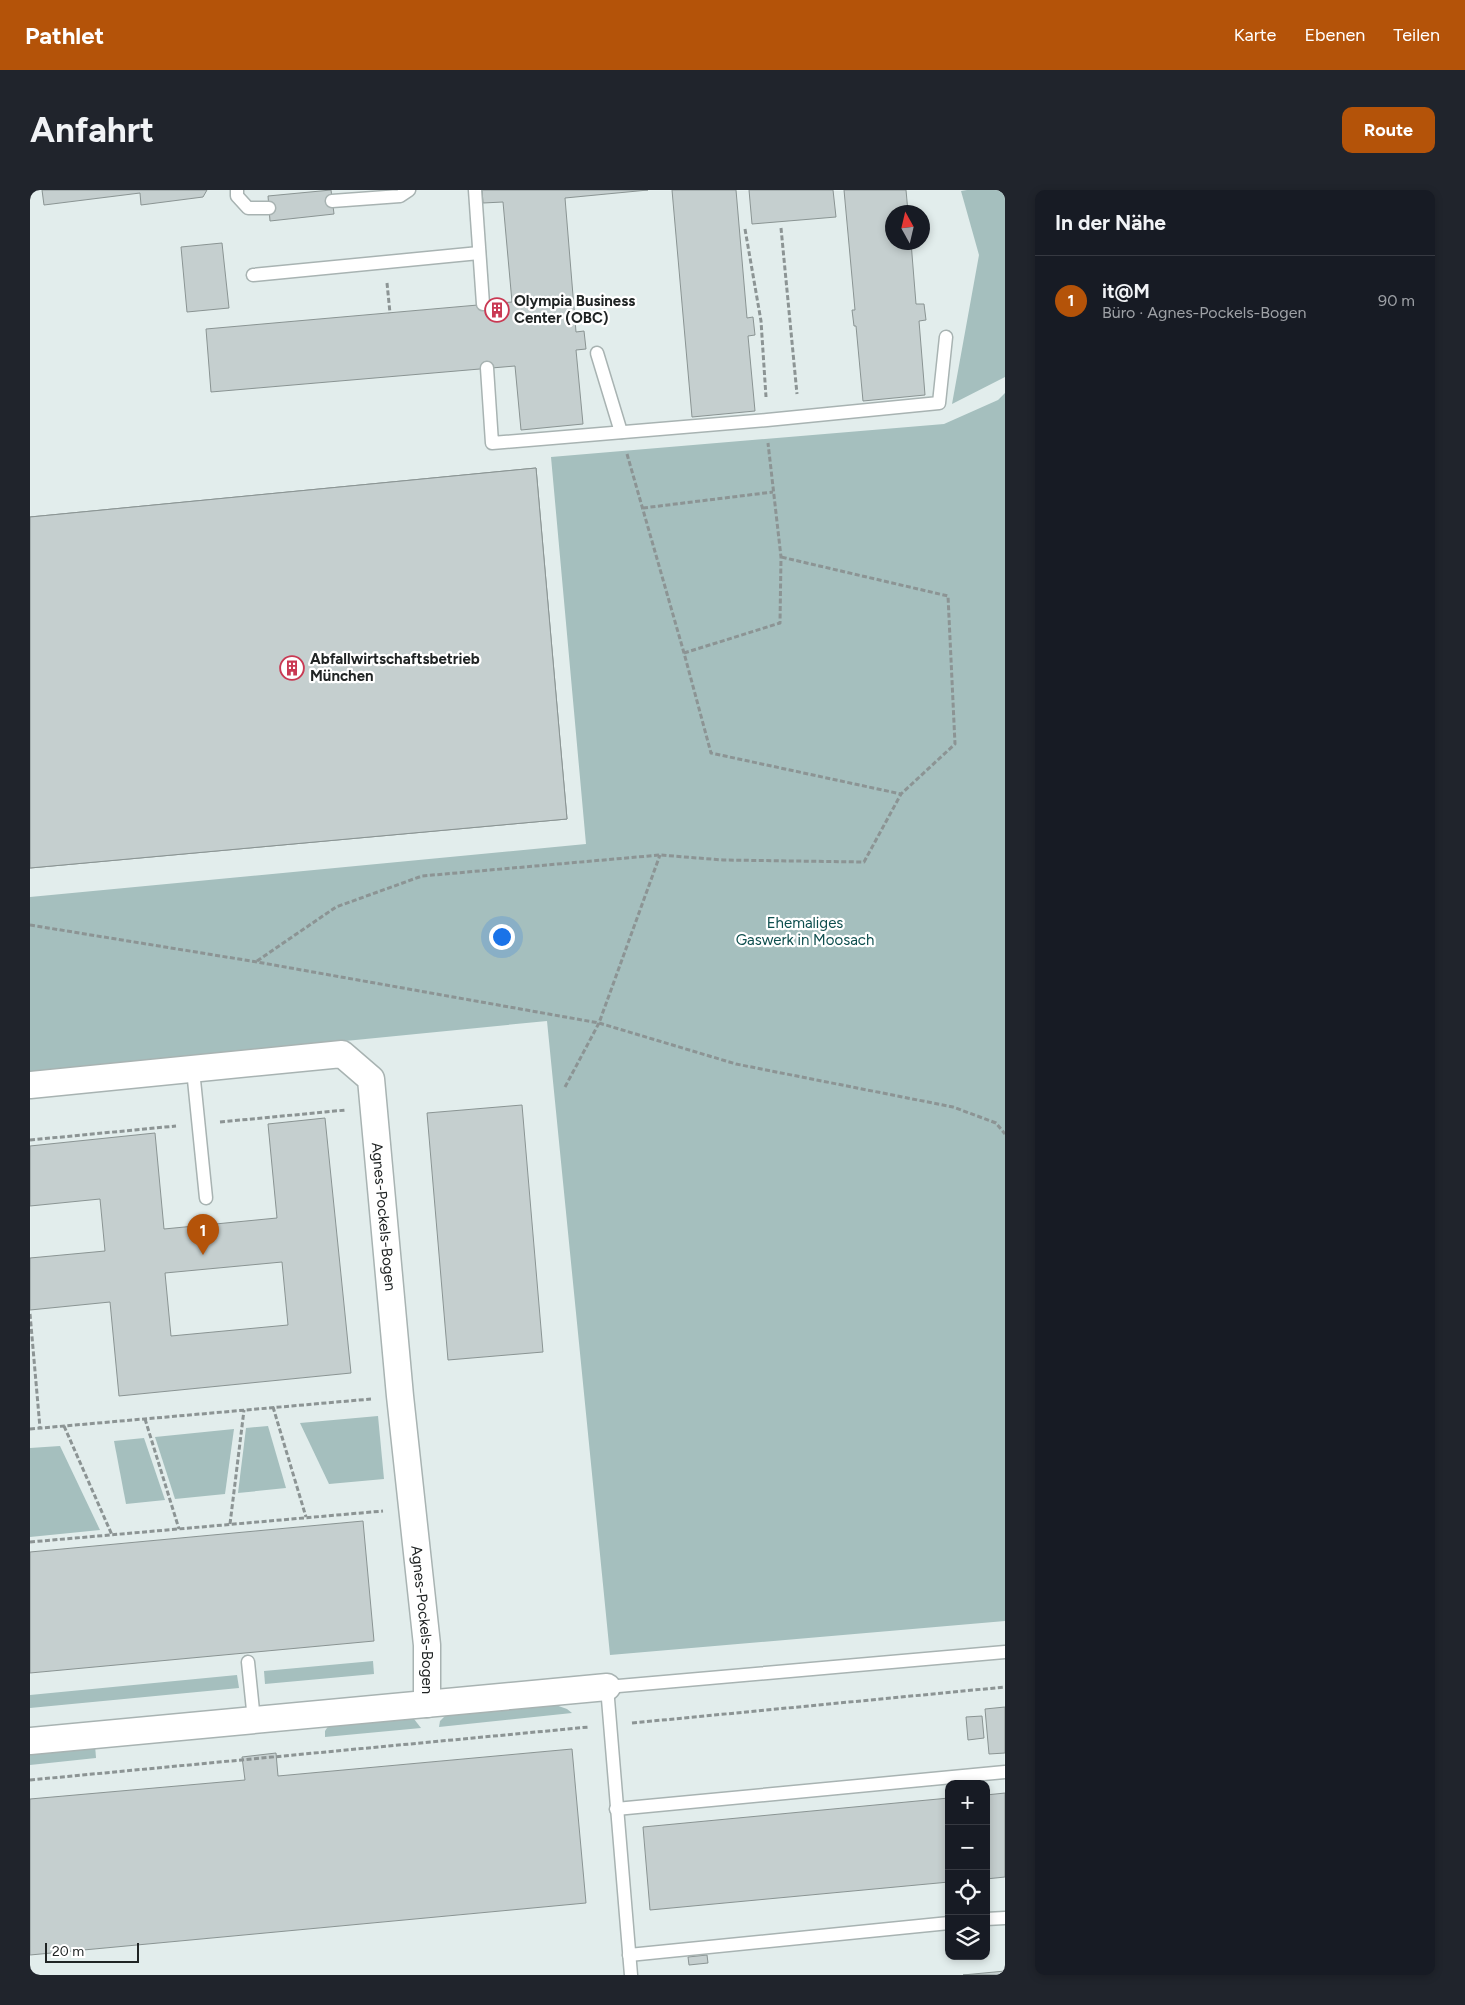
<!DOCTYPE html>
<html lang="de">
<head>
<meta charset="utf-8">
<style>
  :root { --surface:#171b24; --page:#20242c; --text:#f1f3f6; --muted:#9ea1a6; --line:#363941; --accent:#b45309 }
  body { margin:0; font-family:Figtree,sans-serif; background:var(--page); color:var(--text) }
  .controls { position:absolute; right:15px; bottom:15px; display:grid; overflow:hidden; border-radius:10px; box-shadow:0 2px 8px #0003 }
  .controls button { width:45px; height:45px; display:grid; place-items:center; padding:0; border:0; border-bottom:1px solid var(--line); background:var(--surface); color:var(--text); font:25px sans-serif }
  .compass { position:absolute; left:855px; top:15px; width:45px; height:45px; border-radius:50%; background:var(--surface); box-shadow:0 2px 8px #0003; rotate:352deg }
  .scale { position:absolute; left:15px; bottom:12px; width:94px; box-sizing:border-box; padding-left:5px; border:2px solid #202424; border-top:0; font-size:14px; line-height:18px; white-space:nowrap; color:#202424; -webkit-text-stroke:4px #fff; paint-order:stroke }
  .you { position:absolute; left:471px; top:746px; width:18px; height:18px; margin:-12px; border:4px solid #fff; border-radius:50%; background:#1a73e8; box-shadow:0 0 0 8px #1a73e833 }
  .badge { display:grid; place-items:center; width:32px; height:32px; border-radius:50%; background:var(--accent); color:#fff; font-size:16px; font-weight:700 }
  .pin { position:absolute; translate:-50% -41px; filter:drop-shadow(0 1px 2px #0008) }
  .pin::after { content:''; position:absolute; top:26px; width:18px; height:15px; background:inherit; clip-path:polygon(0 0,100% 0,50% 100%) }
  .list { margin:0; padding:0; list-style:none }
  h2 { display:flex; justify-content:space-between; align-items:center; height:65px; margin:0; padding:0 20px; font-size:21px }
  h2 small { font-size:16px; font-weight:400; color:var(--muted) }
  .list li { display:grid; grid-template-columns:32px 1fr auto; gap:15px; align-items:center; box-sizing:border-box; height:90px; padding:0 20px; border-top:1px solid var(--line) }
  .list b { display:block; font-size:19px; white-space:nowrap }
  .list p { margin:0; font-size:16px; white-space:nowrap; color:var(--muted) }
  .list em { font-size:16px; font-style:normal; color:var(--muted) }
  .icon { flex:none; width:28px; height:28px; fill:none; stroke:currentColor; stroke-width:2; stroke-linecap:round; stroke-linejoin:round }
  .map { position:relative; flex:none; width:975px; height:1785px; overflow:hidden; border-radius:10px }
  header { display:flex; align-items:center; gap:30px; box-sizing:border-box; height:70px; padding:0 25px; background:var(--accent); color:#fff }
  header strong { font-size:24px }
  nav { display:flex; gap:28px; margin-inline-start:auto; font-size:18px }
  .intro { display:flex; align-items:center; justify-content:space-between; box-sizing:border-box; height:120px; padding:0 30px }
  h1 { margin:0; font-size:35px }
  .button { padding:12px 22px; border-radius:10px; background:var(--accent); color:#fff; font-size:18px; font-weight:700 }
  main { display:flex; gap:30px; padding:0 30px }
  aside { flex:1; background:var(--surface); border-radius:10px; box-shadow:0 2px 8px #0003 }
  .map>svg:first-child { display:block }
  .green { fill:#a5bfbe }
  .building { fill:#c5cfcf; stroke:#8a9493; fill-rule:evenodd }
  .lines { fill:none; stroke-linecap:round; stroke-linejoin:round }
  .service-casing { stroke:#a8b3b2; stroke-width:15 }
  .minor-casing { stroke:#a8b3b2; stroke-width:29 }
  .path { stroke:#8c9494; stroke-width:3; stroke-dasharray:5 2.5; stroke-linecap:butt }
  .service { stroke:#fff; stroke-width:12 }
  .minor { stroke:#fff; stroke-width:26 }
  .labels { text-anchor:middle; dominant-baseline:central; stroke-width:4.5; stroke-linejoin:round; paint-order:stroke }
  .poi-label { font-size:15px; font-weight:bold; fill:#202424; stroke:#fff; text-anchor:start }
  .park-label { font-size:15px; fill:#0e4e4e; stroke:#fff }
  .street-label { font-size:15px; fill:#202424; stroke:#fff }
</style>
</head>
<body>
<header>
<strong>Pathlet</strong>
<nav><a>Karte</a><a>Ebenen</a><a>Teilen</a></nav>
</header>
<div class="intro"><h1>Anfahrt</h1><a class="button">Route</a></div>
<main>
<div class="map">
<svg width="975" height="1785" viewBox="0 0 975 1785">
  <rect width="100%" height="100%" fill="#e2edec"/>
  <g class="green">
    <polygon points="937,0 975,0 975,187 922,214 949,65 931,1"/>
    <polygon points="975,203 975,1431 580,1465 517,831 0,882 0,707 556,654 521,267 914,234 968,210"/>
    <polygon points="348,1226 354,1289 299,1294 270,1233"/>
    <polygon points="238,1236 256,1298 208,1303 216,1238"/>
    <polygon points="204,1239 195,1304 145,1309 125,1247"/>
    <polygon points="114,1248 135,1310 96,1314 84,1251"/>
    <polygon points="30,1256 70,1340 0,1347 0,1258"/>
    <polygon points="343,1471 344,1484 235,1494 234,1481"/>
    <polygon points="207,1485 209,1498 0,1518 0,1505"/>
    <polygon points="520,1513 537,1519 542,1523 409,1537 410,1531 418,1523"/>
    <polygon points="377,1527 384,1529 391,1538 295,1547 295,1541 299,1535"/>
    <polygon points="65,1555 66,1568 0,1575 0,1562"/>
  </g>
  <g class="building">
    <polygon points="12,0 177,0 173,7 111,15 110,3 14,15"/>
    <polygon points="301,0 304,24 240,31 238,6"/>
    <polygon points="452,0 618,0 535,8 546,142 554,141 556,159 546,160 553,234 491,240 485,176 181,202 176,139 482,112 473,12 453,13"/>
    <polygon points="642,0 706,0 717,128 723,127 725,145 718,146 725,221 662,227"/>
    <polygon points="719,0 803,0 806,27 722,34"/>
    <polygon points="814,0 876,0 878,22 862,22 862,52 881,52 886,114 894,114 896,130 889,131 895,205 833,211 826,136 824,136 822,120 825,120"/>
    <polygon points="192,53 199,118 157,122 151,57"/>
    <polygon points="506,278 537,629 0,678 0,327"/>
    <polygon points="506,278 537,629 0,678 0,327"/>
    <polygon points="492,915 513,1162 418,1170 397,923"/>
    <path d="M295,928L321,1183L89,1206L80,1112L0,1120V1068L75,1061L70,1009L0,1016V956L125,943L134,1039L247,1028L238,934ZM252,1072L258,1135L141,1146L135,1083Z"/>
    <polygon points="333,1331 344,1451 0,1483 0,1362"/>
    <polygon points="975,1517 975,1563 959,1564 955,1519"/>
    <polygon points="952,1526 954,1548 938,1550 936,1527"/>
    <polygon points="542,1559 556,1713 0,1765 0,1609 215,1590 212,1567 246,1563 248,1586"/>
    <polygon points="975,1603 975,1687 956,1689 956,1605"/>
    <polygon points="919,1608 919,1692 620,1720 613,1637"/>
    <polygon points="677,1765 678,1773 659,1775 658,1767"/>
    <polygon points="975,1781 975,1785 933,1785"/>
  </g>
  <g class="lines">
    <g class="service-casing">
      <g id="service">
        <polyline points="207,0 207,6 218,18 239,18"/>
        <polyline points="445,0 453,114"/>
        <polyline points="302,11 370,6 379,0"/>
        <polyline points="223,85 449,63"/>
        <polyline points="567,163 591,242"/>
        <polyline points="457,178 462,253 737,230 909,213 916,147"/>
        <polyline points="163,880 176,1008"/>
        <polyline points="218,1472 224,1530"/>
        <polyline points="586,1619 975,1582"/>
        <polyline points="956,1729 975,1728"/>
        <polyline points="599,1765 919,1733"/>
        <polyline points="601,1785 577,1497 975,1462"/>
      </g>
    </g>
    <g class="minor-casing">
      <g id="minor">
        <path id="s1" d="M0,895L312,864L341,889L370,1206L397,1455V1514"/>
        <polyline points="0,1551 577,1497"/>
      </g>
    </g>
    <g class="path">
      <polyline points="751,38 767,204"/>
      <polyline points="715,39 731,131 736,207"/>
      <polyline points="357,93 360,123"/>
      <polyline points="597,264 654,463 681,563 871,604 925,554 918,406 751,367"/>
      <polyline points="613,318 743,302"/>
      <polyline points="654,463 750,433 751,367 738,253"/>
      <polyline points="0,735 227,772 569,833 706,874 923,917 966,933 975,944"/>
      <polyline points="227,771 306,717 392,686 630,665 693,670 834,672 871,604"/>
      <polyline points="535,897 569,833 630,665"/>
      <polyline points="190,932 316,920"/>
      <polyline points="0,950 146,936"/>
      <polyline points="0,1124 10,1238"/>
      <polyline points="243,1217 276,1327"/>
      <polyline points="115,1229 149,1339"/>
      <polyline points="34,1236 82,1345"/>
      <polyline points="0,1239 341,1209"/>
      <polyline points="200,1334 214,1220"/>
      <polyline points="0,1352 353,1321"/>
      <polyline points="602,1533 975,1497"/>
      <polyline points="0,1590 559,1537"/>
    </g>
    <use href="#service" class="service"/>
    <use href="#minor" class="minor"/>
  </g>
  <defs>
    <g id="building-ring" transform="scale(1.25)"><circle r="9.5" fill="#fff" stroke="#c93953" stroke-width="1.5"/><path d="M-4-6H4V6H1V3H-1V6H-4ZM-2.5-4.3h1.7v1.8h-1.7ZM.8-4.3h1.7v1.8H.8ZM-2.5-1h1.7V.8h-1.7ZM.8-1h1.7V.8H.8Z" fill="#c93953"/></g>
  </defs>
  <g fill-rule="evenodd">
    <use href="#building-ring" x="467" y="120"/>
    <use href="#building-ring" x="262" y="478"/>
  </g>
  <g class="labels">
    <g class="poi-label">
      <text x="484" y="111">Olympia Business<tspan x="484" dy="17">Center (OBC)</tspan></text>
      <text x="280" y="469">Abfallwirtschaftsbetrieb<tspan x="280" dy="17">München</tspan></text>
    </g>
    <g class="park-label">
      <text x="775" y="733">Ehemaliges<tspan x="775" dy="17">Gaswerk in Moosach</tspan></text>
    </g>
    <g class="street-label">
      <text stroke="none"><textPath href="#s1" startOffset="490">Agnes-Pockels-Bogen</textPath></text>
      <text stroke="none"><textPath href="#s1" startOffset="895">Agnes-Pockels-Bogen</textPath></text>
    </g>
  </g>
</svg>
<div class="controls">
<button>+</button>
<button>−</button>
<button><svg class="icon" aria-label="locate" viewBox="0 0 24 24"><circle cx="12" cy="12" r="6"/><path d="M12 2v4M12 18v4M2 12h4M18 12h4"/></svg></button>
<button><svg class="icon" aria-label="layers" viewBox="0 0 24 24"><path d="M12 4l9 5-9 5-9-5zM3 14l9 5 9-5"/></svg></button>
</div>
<svg class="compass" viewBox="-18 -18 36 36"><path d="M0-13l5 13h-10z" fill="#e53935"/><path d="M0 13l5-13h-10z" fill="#9ea1a6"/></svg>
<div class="scale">20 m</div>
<div class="you"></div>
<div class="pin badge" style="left:173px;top:1065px">1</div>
</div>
<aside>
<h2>In der Nähe<small></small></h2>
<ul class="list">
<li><span class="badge">1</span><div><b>it@M</b><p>Büro · Agnes-Pockels-Bogen</p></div><em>90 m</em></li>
</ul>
</aside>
</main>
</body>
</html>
